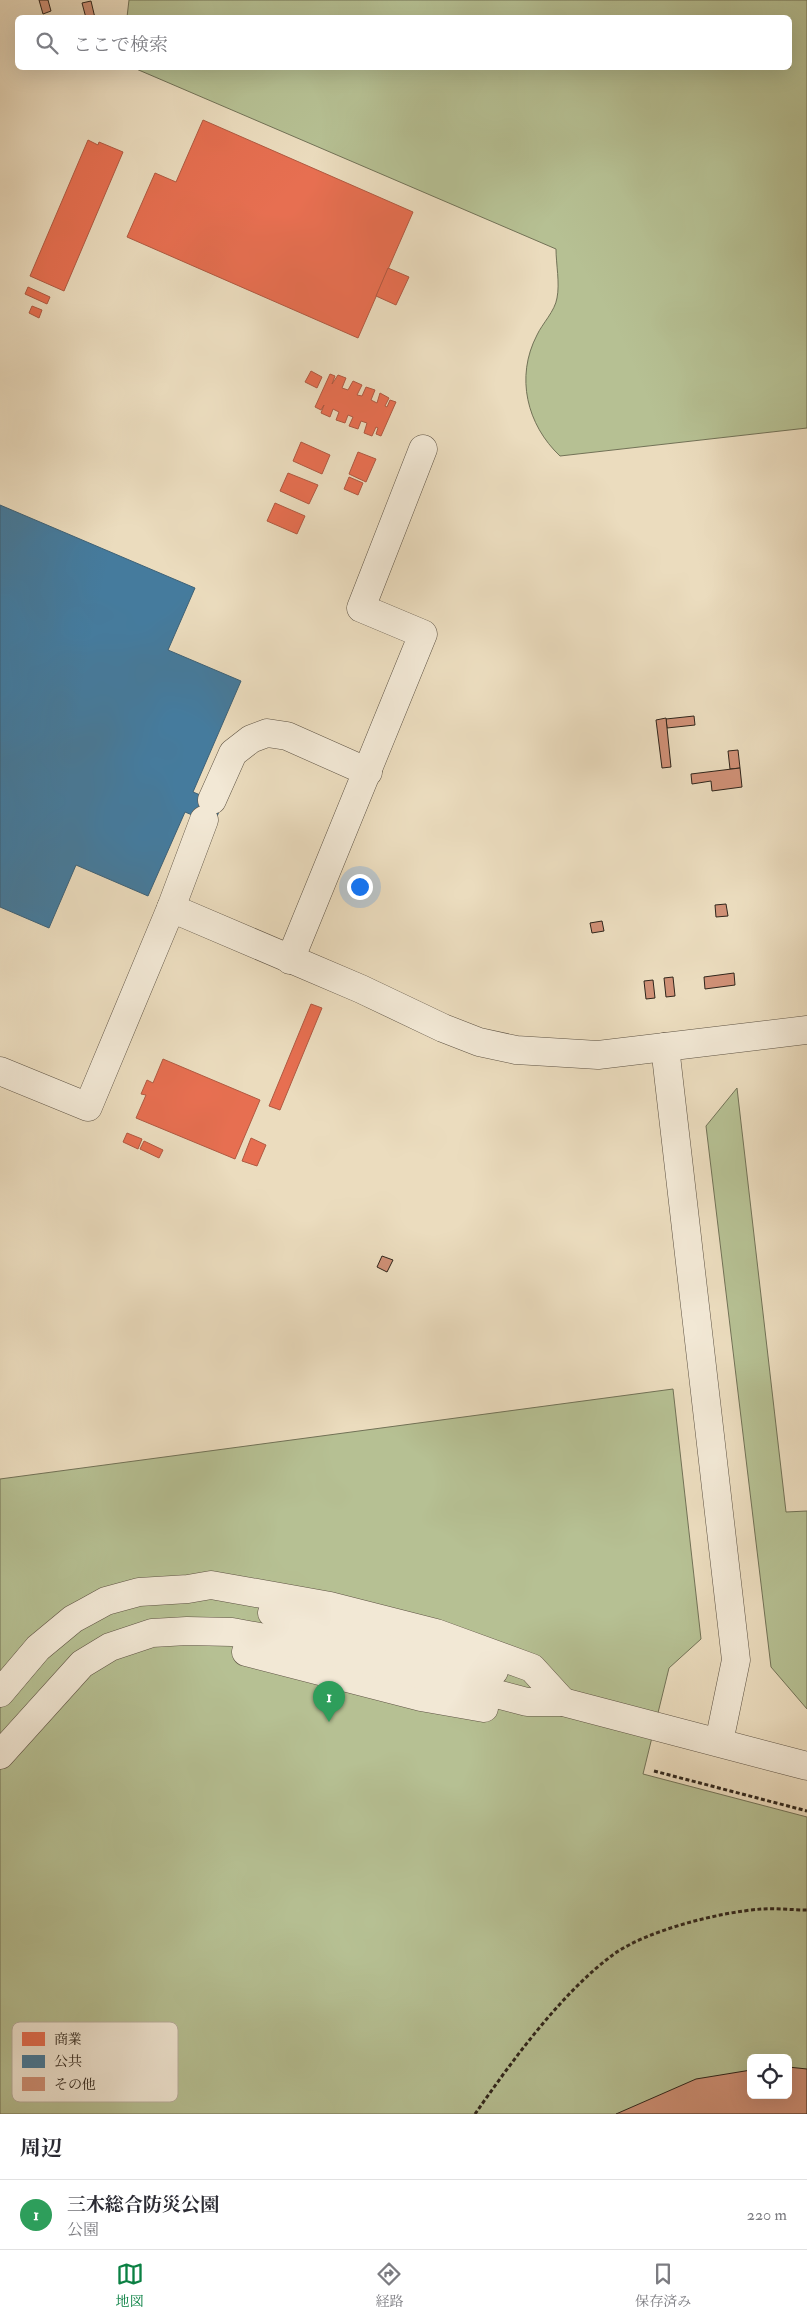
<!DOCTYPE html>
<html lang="ja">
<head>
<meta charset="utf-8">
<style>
  :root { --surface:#fff; --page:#f7f7f7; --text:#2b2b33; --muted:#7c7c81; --line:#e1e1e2; --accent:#0b8043 }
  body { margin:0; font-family:"IM FELL Double Pica","Noto Serif JP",serif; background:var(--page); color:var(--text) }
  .controls { position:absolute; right:15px; bottom:15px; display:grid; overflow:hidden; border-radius:8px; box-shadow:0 5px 20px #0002 }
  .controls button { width:45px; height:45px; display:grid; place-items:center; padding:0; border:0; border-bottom:1px solid var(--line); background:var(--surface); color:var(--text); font:25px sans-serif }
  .you { position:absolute; left:359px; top:886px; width:18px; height:18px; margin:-12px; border:4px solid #fff; border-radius:50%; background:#1a73e8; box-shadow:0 0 0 8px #1a73e833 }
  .badge { display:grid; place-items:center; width:32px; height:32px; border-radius:50%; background:var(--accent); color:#fff; font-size:16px; font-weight:700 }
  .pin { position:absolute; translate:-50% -41px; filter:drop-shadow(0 1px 2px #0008) }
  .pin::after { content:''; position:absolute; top:26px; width:18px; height:15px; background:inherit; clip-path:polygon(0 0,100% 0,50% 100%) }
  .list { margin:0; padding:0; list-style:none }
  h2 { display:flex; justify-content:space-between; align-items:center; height:65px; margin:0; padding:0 20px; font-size:21px }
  h2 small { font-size:16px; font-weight:400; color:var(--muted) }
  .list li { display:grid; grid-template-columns:32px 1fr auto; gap:15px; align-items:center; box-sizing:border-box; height:70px; padding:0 20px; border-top:1px solid var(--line) }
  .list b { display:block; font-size:19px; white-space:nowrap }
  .list p { margin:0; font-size:16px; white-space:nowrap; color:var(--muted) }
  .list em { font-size:16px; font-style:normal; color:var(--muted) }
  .icon { flex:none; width:28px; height:28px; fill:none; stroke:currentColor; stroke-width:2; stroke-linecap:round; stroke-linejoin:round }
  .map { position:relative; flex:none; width:807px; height:2114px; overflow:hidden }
  .search { position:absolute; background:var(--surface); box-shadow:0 5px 20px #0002; left:15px; right:15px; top:15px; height:55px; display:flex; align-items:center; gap:12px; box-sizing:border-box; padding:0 18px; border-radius:8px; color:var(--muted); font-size:19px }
  .sheet { height:135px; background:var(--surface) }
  nav { display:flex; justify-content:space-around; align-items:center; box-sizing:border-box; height:70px; border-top:1px solid var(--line); background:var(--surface); font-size:14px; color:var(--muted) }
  nav a { display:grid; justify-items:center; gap:2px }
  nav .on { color:var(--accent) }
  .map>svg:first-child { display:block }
  .green { fill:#b6c093; stroke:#727257; fill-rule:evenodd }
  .shops { fill:#e76f51; stroke:#b05941 }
  .public { fill:#457b9d; stroke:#3e6176 }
  .building { fill:#cf9076; stroke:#2f251b }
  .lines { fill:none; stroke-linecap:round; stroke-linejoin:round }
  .minor-casing { stroke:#5e5344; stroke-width:29 }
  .path { stroke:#2f251b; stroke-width:3; stroke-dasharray:4 2.5; stroke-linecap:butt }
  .minor { stroke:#f2e8d5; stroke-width:28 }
  .key { fill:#f2e8d5; stroke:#b8ae9d; stroke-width:1 }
  .key-label { font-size:14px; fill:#2f251b }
</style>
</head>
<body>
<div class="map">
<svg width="807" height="2114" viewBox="0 0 807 2114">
  <rect width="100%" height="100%" fill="#ebdcbe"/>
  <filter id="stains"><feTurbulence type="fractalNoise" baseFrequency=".004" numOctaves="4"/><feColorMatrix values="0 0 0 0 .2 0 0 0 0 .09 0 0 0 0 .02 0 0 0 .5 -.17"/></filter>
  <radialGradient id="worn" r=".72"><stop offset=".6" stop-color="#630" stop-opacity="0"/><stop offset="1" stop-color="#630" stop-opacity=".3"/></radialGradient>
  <g class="green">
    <path d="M129,0H807V428L560,456C527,425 515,377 537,335C542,324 555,311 557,298C560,283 556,264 556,249L134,68H790V18L127,17Z"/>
    <polygon points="737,1088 786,1512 807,1511 807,1709 771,1667 706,1126"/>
    <path d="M673,1389L701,1639L669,1668L643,1774L807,1817V2114H0V1479ZM751,2058H788V2095H751Z"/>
  </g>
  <g class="shops">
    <polygon points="203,120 413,212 358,338 127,237 155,173 176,182"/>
    <polygon points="88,140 98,145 99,142 123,152 64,291 30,276"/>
    <polygon points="388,268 409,277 396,305 376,296"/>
    <polygon points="28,287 50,297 47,304 25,294"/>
    <polygon points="32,306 42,310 39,318 29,313"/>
    <polygon points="311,371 322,377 317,388 305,382"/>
    <polygon points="330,374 335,376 332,384 338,375 346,378 342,388 348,390 353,381 362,385 357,395 362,396 366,387 375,390 371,400 377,403 380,393 389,398 385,406 387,407 390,400 396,402 381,436 376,434 378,428 376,427 372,436 364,433 367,423 361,421 358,429 349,426 353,417 348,415 345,423 336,420 339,412 333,409 330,417 321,413 324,405 321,410 315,407"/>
    <polygon points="301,442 330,455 322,474 293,461"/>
    <polygon points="358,452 376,459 366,482 349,474"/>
    <polygon points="288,473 318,485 309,504 280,491"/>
    <polygon points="349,477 363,483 358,495 344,489"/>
    <polygon points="275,503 305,516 297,534 267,521"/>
    <polygon points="311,1004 322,1008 280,1110 269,1106"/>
    <polygon points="163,1059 260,1100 235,1159 136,1118 146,1095 141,1094 147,1080 153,1083"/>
    <polygon points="127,1133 142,1139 138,1149 123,1142"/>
    <polygon points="251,1138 266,1145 257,1166 242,1161"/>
    <polygon points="144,1141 163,1150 159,1158 140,1149"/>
  </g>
  <polygon class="public" points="0,505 195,588 168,650 241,681 193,792 222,804 214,824 185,812 148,896 76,865 49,928 0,907"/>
  <g class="building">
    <polygon points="39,0 48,0 51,11 43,14"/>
    <polygon points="91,1 95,18 86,18 82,3"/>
    <polygon points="694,716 695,725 667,728 666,719"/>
    <polygon points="666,718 671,767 662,768 656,720"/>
    <polygon points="738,750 740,768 730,769 728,751"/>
    <polygon points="740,768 742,787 712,791 711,781 692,784 691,774"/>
    <polygon points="726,904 728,916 716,917 715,905"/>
    <polygon points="602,921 604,931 592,933 590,923"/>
    <polygon points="734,973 735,985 705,989 704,977"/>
    <polygon points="673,977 675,996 666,997 664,978"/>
    <polygon points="653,980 655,998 646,999 644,981"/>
    <polygon points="382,1256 393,1260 387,1272 377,1267"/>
    <polygon points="788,2067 807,2069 807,2114 616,2114 696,2079 751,2070 751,2095 788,2095"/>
  </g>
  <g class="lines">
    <g class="minor-casing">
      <g id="minor">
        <polyline points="212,800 233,753 251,739 267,733 287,736 368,772"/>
        <polyline points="171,908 204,820"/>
        <polyline points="290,960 423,634 361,608 423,449"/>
        <polyline points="665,1047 736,1660 719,1742"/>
        <polyline points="0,1071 88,1107 171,908 361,989 443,1028 479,1042 516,1050 598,1055 807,1030"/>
        <polyline points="272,1613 494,1671"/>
        <polyline points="246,1652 421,1697 484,1708"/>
        <polyline points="0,1693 38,1648 73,1619 86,1612 106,1601 139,1592 188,1589 211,1585 330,1606 436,1633 532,1668 563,1702"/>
        <polyline points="0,1755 82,1664 110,1647 152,1633 187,1631 232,1632 319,1648 527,1702 563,1702 807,1766"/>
      </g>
    </g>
    <g class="path">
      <polyline points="654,1771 807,1811"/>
      <path d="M475,2114C512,2061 562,1992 614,1954C648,1930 720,1912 762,1909C776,1908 792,1910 807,1910"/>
    </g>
    <use href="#minor" class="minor"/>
  </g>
  <rect x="12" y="2022" width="166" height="80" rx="8" class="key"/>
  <rect x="22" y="2032" width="23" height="14" fill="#e76f51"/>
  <rect x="22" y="2055" width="23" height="13" fill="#457b9d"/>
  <rect x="22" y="2077" width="23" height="14" fill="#cf9076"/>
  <g class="key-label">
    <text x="54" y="2044">商業</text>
    <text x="54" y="2066">公共</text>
    <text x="54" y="2089">その他</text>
  </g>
  <rect width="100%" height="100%" filter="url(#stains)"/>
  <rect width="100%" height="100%" fill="url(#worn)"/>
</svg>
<div class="controls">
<button><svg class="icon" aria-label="locate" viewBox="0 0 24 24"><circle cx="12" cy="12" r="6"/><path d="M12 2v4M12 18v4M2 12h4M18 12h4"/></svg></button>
</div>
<div class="you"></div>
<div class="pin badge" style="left:329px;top:1722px;background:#2e9e5b">1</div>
<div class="search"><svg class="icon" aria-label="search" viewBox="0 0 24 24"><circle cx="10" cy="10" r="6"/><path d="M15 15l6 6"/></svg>ここで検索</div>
</div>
<section class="sheet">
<h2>周辺<small></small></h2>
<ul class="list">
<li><span class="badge" style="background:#2e9e5b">1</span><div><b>三木総合防災公園</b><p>公園</p></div><em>220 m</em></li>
</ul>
</section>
<nav>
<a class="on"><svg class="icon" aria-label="map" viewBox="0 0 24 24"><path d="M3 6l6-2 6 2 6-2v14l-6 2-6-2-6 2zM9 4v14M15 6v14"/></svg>地図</a>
<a><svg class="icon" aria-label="directions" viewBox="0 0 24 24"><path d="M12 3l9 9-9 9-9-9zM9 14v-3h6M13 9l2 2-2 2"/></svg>経路</a>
<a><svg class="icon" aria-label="saved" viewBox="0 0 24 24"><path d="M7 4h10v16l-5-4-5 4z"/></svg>保存済み</a>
</nav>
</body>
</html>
